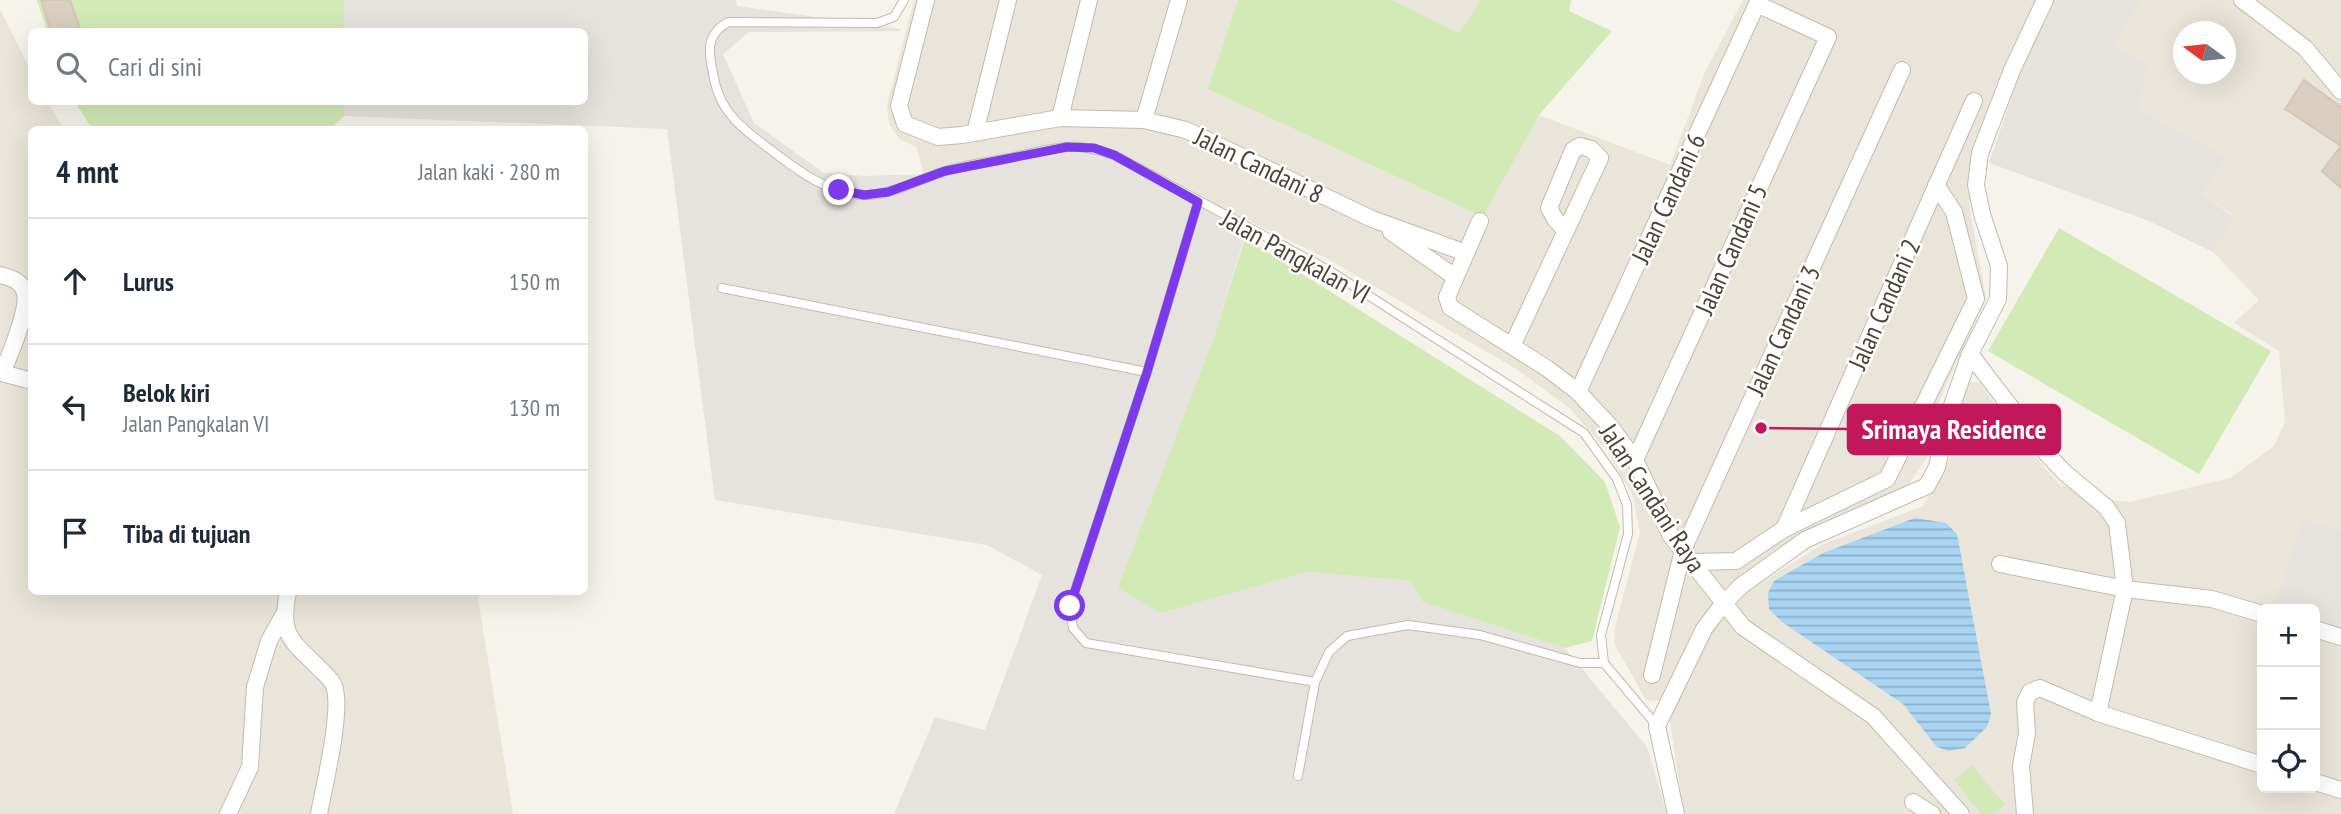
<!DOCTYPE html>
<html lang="id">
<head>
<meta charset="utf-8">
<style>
  :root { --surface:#fff; --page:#f2f2f3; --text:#1f2937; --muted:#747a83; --line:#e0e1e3 }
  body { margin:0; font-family:"PT Sans Narrow",sans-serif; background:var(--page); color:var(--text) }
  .controls { position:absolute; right:21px; bottom:21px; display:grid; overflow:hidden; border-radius:10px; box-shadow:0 7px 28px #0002 }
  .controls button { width:63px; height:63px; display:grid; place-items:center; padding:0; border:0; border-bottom:2px solid var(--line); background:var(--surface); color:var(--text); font:35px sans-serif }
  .compass { position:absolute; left:2173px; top:21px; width:63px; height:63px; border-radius:50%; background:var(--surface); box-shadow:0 7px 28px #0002; rotate:285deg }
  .stop { position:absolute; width:21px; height:21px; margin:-16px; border:5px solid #7c3aed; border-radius:50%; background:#fff }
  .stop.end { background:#7c3aed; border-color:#fff; box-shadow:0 2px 7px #0008 }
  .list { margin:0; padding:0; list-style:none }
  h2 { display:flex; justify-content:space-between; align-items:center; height:91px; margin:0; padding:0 28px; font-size:30px }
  h2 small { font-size:23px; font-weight:400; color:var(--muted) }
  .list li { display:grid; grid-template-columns:46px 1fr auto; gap:21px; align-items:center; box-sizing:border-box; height:126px; padding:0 28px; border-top:2px solid var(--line) }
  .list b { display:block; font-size:26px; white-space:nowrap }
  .list p { margin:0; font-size:23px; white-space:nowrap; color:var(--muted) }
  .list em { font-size:23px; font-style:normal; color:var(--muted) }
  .icon { flex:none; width:38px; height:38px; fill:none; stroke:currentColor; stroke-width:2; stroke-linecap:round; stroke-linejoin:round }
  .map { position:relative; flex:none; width:2341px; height:814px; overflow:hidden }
  .search { position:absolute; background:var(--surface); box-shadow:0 7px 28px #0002; left:28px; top:28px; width:560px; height:77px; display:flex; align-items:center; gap:18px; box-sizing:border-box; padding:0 24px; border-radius:10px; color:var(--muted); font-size:26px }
  .panel { position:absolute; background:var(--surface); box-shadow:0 7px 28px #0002; left:28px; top:126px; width:560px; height:469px; border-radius:10px }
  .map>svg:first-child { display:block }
  .residential { fill:#eae5da; fill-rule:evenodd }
  .industrial { fill:#e6e2dd }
  .grass { fill:#d2eab5 }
  .water { fill:url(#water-rules) }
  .building { fill:#d8cfc1; stroke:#d3c7b4; stroke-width:2 }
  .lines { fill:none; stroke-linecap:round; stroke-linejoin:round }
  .service-casing { stroke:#c2bbae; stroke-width:10 }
  .minor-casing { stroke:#c2bbae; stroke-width:18 }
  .service { stroke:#fff; stroke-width:8 }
  .minor { stroke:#fff; stroke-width:16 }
  .route { stroke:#7c3aed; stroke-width:9 }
  .labels { text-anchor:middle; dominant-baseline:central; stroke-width:5; stroke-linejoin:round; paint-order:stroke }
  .street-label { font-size:26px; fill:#4b4439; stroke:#fff }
  .leader { fill:none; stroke:#c2185b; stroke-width:2.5 }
  .callout-dot { fill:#c2185b; stroke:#fff; stroke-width:2.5 }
  .callout { fill:#c2185b; stroke:#c2185b; stroke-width:2.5 }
  .callout-label { font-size:28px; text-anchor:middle; font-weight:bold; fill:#fff }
</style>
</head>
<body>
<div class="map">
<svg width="2341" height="814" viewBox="0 0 2341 814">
  <defs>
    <pattern id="water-rules" width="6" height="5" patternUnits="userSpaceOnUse" patternTransform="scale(1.75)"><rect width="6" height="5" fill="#a9d4f2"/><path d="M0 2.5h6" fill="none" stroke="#8caec5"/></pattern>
  </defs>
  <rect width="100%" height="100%" fill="#f6f3ec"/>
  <g class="residential">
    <path d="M914,0H1238L1209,89L1483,217L1539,115L1670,165L1705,72L1743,0H2045L1995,89L1974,158L1969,204L1986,298L1940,399L1932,449L1906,489L1817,525L1736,579L1748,591L1821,545L1923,506L1950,458L1959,398L1968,382L1980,383L2019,439L2059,484L2095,498L2130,502L2230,478L2274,446L2285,421L2279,351L2234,323L2259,300L2213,252L2234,216L2202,194L2227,157L2138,108L2114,46L2142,0H2341V814H1684L1670,722L1681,687L1711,632L1701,617L1659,701L1646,700L1615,645L1614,631L1640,532L1633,496L1606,449L1568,407L1516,369L1328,259L1075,138L1036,142L924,174L916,147L899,139L889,124L887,105ZM2184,32H2226V74H2184ZM2262,609H2315V788H2262Z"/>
    <polygon points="1392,0 1481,0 1459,33"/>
    <polygon points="0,9 31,71 32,102 48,102 63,129 32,130 32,592 477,592 513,814 0,814"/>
  </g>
  <g class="industrial">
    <polygon points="344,0 736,0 737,6 901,29 900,31 749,32 723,54 754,123 824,173 864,176 924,174 1035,142 1075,138 1114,151 1249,222 1212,343 1161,613 1308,572 1411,581 1422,602 1565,648 1647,747 1667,814 894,814 935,717 985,730 1042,575 987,545 715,500 667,129 344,116 344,102 584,102 584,32 344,31"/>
    <polygon points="2045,0 2142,0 2114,46 2148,66 2138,108 2227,157 2202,194 2234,217 2213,252 2149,221 1989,163"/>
    <polygon points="2302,520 2341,531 2341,629 2315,622 2315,609 2275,609"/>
  </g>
  <g class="grass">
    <polygon points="37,0 344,0 344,31 47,31"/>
    <polygon points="1238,0 1392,0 1459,33 1481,0 1571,0 1569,11 1612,31 1539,115 1483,217 1208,89"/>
    <polygon points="75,102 344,102 344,116 330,129 92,129"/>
    <polygon points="2059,228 2271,351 2199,474 1988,351"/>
    <polygon points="1245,238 1560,436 1605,482 1620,527 1592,641 1565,648 1422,602 1411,581 1308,572 1161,613 1118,588 1212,343"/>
    <polygon points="1972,765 2005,805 1995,814 1981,814 1954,780"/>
  </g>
  <polygon class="water" points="1915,518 1946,523 1957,534 1991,714 1987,727 1965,748 1949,751 1937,747 1903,704 1782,622 1769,609 1768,593 1774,581 1823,553"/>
  <g class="building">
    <polygon points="41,0 70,0 81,32 51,32"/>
    <polygon points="2304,80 2341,107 2341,188 2322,171 2341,146 2285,109"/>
  </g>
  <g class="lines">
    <g class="service-casing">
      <g id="service">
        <path d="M904,0L894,17L877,23L728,22C702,37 710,57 715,83C723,116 746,131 771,150C798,171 830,195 866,195C893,195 917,180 942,172C964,165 988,162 1010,158C1029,154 1049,148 1068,147C1084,146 1099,150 1114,155L1330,271L1584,433L1617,479L1627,505L1628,534L1601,635L1604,663L1657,726"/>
        <polyline points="1198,202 1147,372 1070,606 1073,628 1086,643 1315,682 1298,776"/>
        <polyline points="722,288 1147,372"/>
        <polyline points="1315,682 1329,652 1347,636 1408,625 1480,635 1580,663 1604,663"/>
      </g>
    </g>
    <g class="minor-casing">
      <g id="minor">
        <polyline points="926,0 899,106 905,124 938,137 962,135 1060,118 1144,120 1186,130 1372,219 1466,253"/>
        <polyline points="2242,0 2305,48 2341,91"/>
        <polyline points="1060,118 1089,0"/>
        <polyline points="1144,120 1179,0"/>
        <polyline points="975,133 1008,0"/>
        <polyline points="1480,221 1447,297 1450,307 1548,369 1578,392 1610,426 1635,460 1671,536 1743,627 1873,716 1961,814"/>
        <polyline points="1391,232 1455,277"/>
        <path d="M0,275C10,277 23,282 25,293C29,309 9,357 2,373H0"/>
        <polyline points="1512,346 1600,158 1591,149 1580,146 1573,150 1549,208 1555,219 1566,231"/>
        <polyline points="1970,354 2045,452 2065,473 2106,507 2117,523 2125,589 2098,713"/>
        <polyline points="2,373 32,381"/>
        <polyline points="1578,392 1757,4 1828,37 1635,460"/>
        <polyline points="1784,529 1887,479 1976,299 1954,212 1936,185"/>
        <polyline points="1693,562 1736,561 1784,529 1974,101"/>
        <polyline points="2000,564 2125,589 2212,599 2262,614"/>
        <path d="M288,592C279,636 291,640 321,670C325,674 332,680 334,686C343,710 324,786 319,814"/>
        <polyline points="2315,629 2341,637"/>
        <polyline points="1652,675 1683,550 1902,70"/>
        <polyline points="2315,782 2341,790"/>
        <polyline points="1913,802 1932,814"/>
        <polyline points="228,814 250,767 255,687 269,641 283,616"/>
        <polyline points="1676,814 1657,726 1704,629 1723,604 1741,586 1805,540 1927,486 1937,467 1948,417 1970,354 1998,299 1999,266 1982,214 1976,185 1980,153 2012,70 2045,0"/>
        <polyline points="2025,814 2021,766 2027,733 2025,702 2030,692 2040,688 2098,713 2262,765"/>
      </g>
    </g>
    <use href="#service" class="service"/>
    <use href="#minor" class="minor"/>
  </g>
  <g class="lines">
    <polyline class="route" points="839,190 864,195 888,192 945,171 1067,147 1094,148 1114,155 1198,202 1147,372 1070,606"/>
  </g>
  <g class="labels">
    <g class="street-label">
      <text transform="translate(1259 165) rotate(26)">Jalan Candani 8</text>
      <text transform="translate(1668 198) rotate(-65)">Jalan Candani 6</text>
      <text transform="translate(1731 249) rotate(-66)">Jalan Candani 5</text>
      <text transform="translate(1296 256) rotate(29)">Jalan Pangkalan VI</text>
      <text transform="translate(1884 304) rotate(-66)">Jalan Candani 2</text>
      <text transform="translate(1783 330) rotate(-65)">Jalan Candani 3</text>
      <text transform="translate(1653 498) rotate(57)">Jalan Candani Raya</text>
    </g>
  </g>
  <path class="leader" d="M1761 428L1848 429"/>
  <circle class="callout-dot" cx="1761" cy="428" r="7"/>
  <rect class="callout" x="1848" y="405" width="212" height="49" rx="7"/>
  <g class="callout-label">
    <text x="1954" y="439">Srimaya Residence</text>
  </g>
</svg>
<div class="controls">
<button>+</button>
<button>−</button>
<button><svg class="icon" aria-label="locate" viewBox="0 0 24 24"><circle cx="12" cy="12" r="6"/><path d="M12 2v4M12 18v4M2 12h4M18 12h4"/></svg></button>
</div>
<svg class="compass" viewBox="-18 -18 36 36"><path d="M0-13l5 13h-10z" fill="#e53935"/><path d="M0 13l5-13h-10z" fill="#747a83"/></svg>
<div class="stop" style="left:1070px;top:606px"></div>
<div class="stop end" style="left:839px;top:190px"></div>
<div class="search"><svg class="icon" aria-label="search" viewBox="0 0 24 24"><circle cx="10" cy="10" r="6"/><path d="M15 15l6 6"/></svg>Cari di sini</div>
<section class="panel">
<h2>4 mnt<small>Jalan kaki · 280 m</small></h2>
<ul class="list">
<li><svg class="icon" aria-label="ahead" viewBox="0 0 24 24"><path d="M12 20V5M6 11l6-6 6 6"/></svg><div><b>Lurus</b></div><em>150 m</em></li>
<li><svg class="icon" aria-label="left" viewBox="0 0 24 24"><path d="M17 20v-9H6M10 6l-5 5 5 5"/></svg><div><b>Belok kiri</b><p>Jalan Pangkalan VI</p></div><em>130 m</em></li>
<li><svg class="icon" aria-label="arrive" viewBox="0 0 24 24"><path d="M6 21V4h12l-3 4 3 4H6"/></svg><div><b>Tiba di tujuan</b></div></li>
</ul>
</section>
</div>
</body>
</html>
